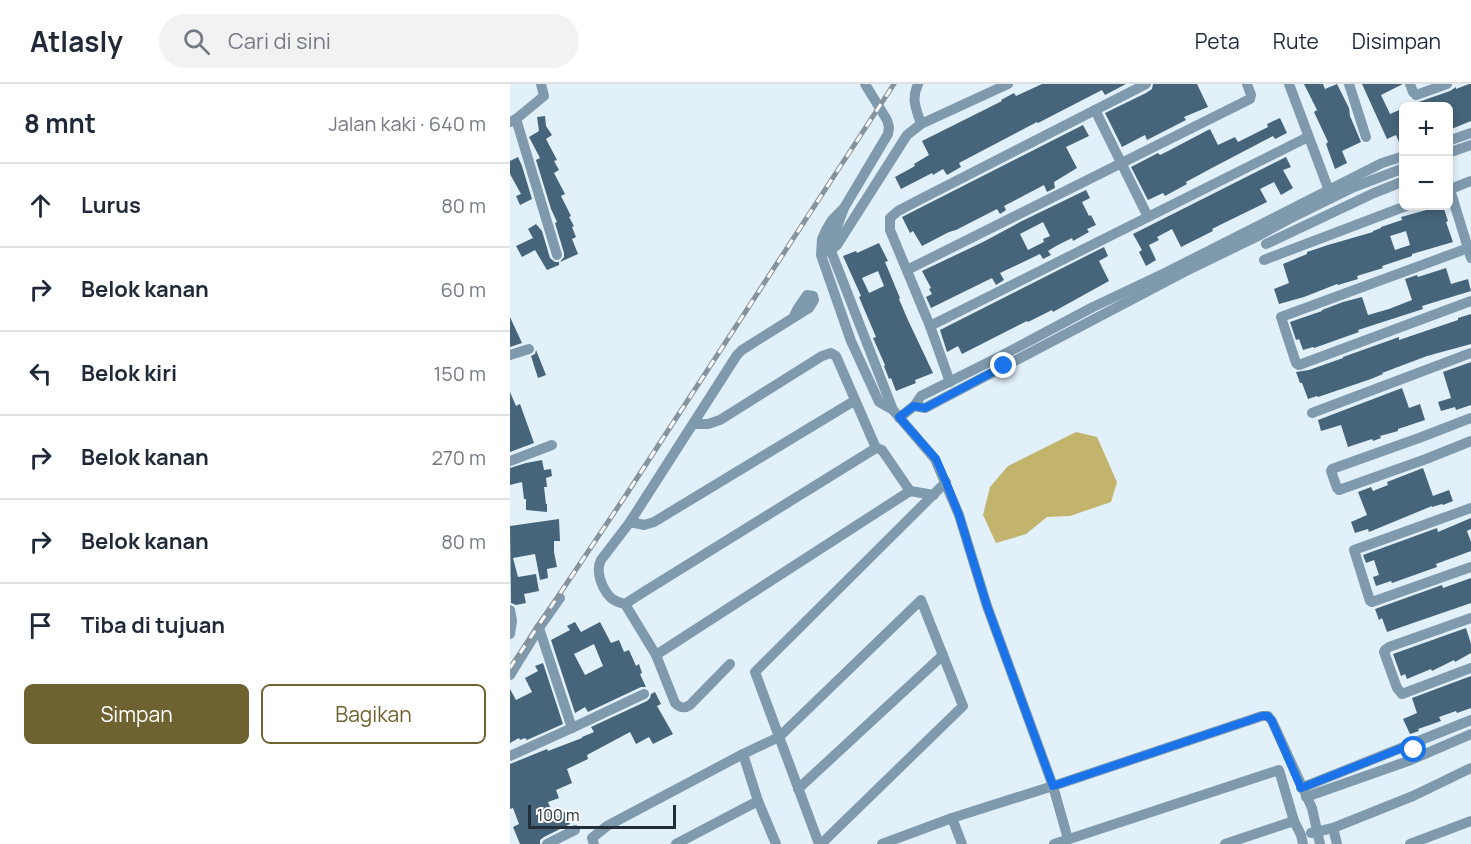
<!DOCTYPE html>
<html lang="id">
<head>
<meta charset="utf-8">
<style>
  :root { --surface:#fff; --page:#f2f2f3; --text:#1f2937; --muted:#747a83; --line:#e0e1e3; --accent:#6e6330 }
  body { margin:0; font-family:Manrope,sans-serif; background:var(--page); color:var(--text) }
  .controls { position:absolute; right:18px; top:18px; display:grid; overflow:hidden; border-radius:9px; box-shadow:0 3px 9px #0003 }
  .controls button { width:54px; height:54px; display:grid; place-items:center; padding:0; border:0; border-bottom:2px solid var(--line); background:var(--surface); color:var(--text); font:30px sans-serif }
  .scale { position:absolute; left:18px; bottom:15px; width:148px; box-sizing:border-box; padding-left:6px; border:3px solid #222f39; border-top:0; font-size:16px; line-height:21px; white-space:nowrap; color:#222f39; -webkit-text-stroke:4px #fbfbfb; paint-order:stroke }
  .stop { position:absolute; width:18px; height:18px; margin:-14px; border:4px solid #1a73e8; border-radius:50%; background:#fff }
  .stop.end { background:#1a73e8; border-color:#fff; box-shadow:0 2px 6px #0008 }
  .list { margin:0; padding:0; list-style:none }
  h2 { display:flex; justify-content:space-between; align-items:center; height:78px; margin:0; padding:0 24px; font-size:26px }
  h2 small { font-size:20px; font-weight:400; color:var(--muted) }
  .list li { display:grid; grid-template-columns:39px 1fr auto; gap:18px; align-items:center; box-sizing:border-box; height:84px; padding:0 24px; border-top:2px solid var(--line) }
  .list b { display:block; font-size:22px; white-space:nowrap }
  .list em { font-size:20px; font-style:normal; color:var(--muted) }
  .actions { display:flex; gap:12px; padding:18px 24px }
  .actions a { flex:1; padding:14px 0; border:2px solid var(--accent); border-radius:9px; text-align:center; font-size:21px; color:var(--accent) }
  .actions .main { background:var(--accent); color:#fff }
  .icon { flex:none; width:33px; height:33px; fill:none; stroke:currentColor; stroke-width:2; stroke-linecap:round; stroke-linejoin:round }
  .map { position:relative; flex:none; width:961px; height:760px; overflow:hidden }
  header { display:flex; align-items:center; gap:36px; box-sizing:border-box; height:84px; padding:0 30px; background:var(--surface); border-bottom:2px solid var(--line) }
  header strong { font-size:28px }
  nav { display:flex; gap:33px; margin-inline-start:auto; font-size:21px }
  .search { width:420px; height:54px; background:var(--page); display:flex; align-items:center; gap:15px; box-sizing:border-box; padding:0 21px; border-radius:33px; color:var(--muted); font-size:22px }
  main { display:flex }
  aside { flex:1; background:var(--surface) }
  .map>svg:first-child { display:block }
  .water { fill:#c2b36d }
  .building { fill:#46657a; fill-rule:evenodd }
  .lines { fill:none; stroke-linecap:round; stroke-linejoin:round }
  .street { stroke:#7f9aad; stroke-width:10 }
  .rail-casing { stroke:#86939d; stroke-width:5 }
  .rail { stroke:#fbfbfb; stroke-width:3; stroke-dasharray:9; stroke-linecap:butt }
  .route { stroke:#1a73e8; stroke-width:8 }
</style>
</head>
<body>
<header>
<strong>Atlasly</strong>
<div class="search"><svg class="icon" aria-label="search" viewBox="0 0 24 24"><circle cx="10" cy="10" r="6"/><path d="M15 15l6 6"/></svg>Cari di sini</div>
<nav><a>Peta</a><a>Rute</a><a>Disimpan</a></nav>
</header>
<main>
<aside>
<h2>8 mnt<small>Jalan kaki · 640 m</small></h2>
<ul class="list">
<li><svg class="icon" aria-label="ahead" viewBox="0 0 24 24"><path d="M12 20V5M6 11l6-6 6 6"/></svg><div><b>Lurus</b></div><em>80 m</em></li>
<li><svg class="icon" aria-label="right" viewBox="0 0 24 24"><path d="M7 20v-9h11M14 6l5 5-5 5"/></svg><div><b>Belok kanan</b></div><em>60 m</em></li>
<li><svg class="icon" aria-label="left" viewBox="0 0 24 24"><path d="M17 20v-9H6M10 6l-5 5 5 5"/></svg><div><b>Belok kiri</b></div><em>150 m</em></li>
<li><svg class="icon" aria-label="right" viewBox="0 0 24 24"><path d="M7 20v-9h11M14 6l5 5-5 5"/></svg><div><b>Belok kanan</b></div><em>270 m</em></li>
<li><svg class="icon" aria-label="right" viewBox="0 0 24 24"><path d="M7 20v-9h11M14 6l5 5-5 5"/></svg><div><b>Belok kanan</b></div><em>80 m</em></li>
<li><svg class="icon" aria-label="arrive" viewBox="0 0 24 24"><path d="M6 21V4h12l-3 4 3 4H6"/></svg><div><b>Tiba di tujuan</b></div></li>
</ul>
<div class="actions"><a class="main">Simpan</a><a>Bagikan</a></div>
</aside>
<div class="map">
<svg width="961" height="760" viewBox="0 0 961 760">
  <rect width="100%" height="100%" fill="#e2f0fa"/>
  <polygon class="water" points="566,348 587,353 607,398 601,418 560,432 537,433 516,450 486,459 473,431 480,403 498,382"/>
  <g class="building">
    <polygon points="532,0 616,0 595,11 592,6 528,39 527,38 449,79 451,83 437,91 433,85 423,91 422,89 391,105 385,93 405,82 404,80 419,71 412,57 492,17 491,16 504,9 506,12"/>
    <polygon points="643,0 687,0 698,23 674,33 676,36 637,56 635,51 612,63 595,29 636,9 642,5"/>
    <polygon points="794,0 813,0 815,5 827,0 839,24 840,32 851,58 832,67 837,79 825,85 816,60 818,58 804,28 807,26"/>
    <polygon points="852,0 893,0 871,11 880,30 894,24 894,65 892,65 886,51 877,55"/>
    <polygon points="959,0 961,0 961,37 939,46 939,22 897,22 940,7 946,3 946,5"/>
    <polygon points="35,32 36,42 42,51 36,55 47,76 44,77 49,86 44,89 55,110 51,112 61,132 59,133 64,142 62,143 66,153 62,155 68,170 50,178 54,173 54,169 45,139 47,138 41,125 26,76 30,74 19,53 29,47 27,33"/>
    <polygon points="770,34 777,49 765,55 763,52 700,85 676,98 677,100 655,112 653,109 638,116 621,83 648,69 650,71 660,66 700,45 708,61 725,53 728,58 758,43 757,40"/>
    <polygon points="573,41 579,52 556,63 567,84 544,98 545,104 537,108 534,101 494,122 496,126 490,130 487,125 446,146 439,148 412,162 403,147 400,149 392,133"/>
    <polygon points="8,73 12,82 22,115 10,121 6,112 11,110 0,90 0,77"/>
    <polygon points="776,73 781,83 773,86 783,104 771,111 764,98 750,105 757,118 716,138 702,145 703,147 671,163 662,145 647,153 649,156 639,161 646,176 636,182 629,168 632,166 623,150"/>
    <path d="M576,106L580,114L572,118L579,132L581,131L586,141L577,145L579,148L563,157L562,154L546,162L538,167L541,171L533,175L530,170L490,189L494,196L486,201L482,194L421,224L416,213L422,210L419,205L421,204L412,187L473,158L512,137ZM533,138L540,152L533,155L534,158L518,166L510,150Z"/>
    <path d="M931,122H933L938,137L936,138L943,158L902,170V172L872,182L873,184L847,192L848,195L828,201L827,200L794,213L769,220L764,205L779,199L773,180L797,170V168L818,161L863,148V147L871,144V143L892,136L891,133ZM896,147L900,161L885,166L880,152Z"/>
    <polygon points="26,140 32,147 40,174 45,178 49,178 49,181 37,186 25,166 12,173 6,162 23,154 18,145"/>
    <path d="M369,159L378,177L375,178L390,214L389,215L397,234L423,289L405,296L406,299L386,307L381,294L379,295L374,282L375,281L363,254L366,253L349,213L351,212L333,172L346,167L347,169ZM368,187L374,202L359,209L352,194Z"/>
    <polygon points="594,163 598,172 589,177 599,197 552,223 543,228 542,226 518,238 517,237 452,270 448,262 437,268 430,246"/>
    <polygon points="936,184 941,200 958,195 961,207 912,222 913,225 848,246 849,248 804,264 803,263 793,266 789,255 786,256 780,238 812,227 812,226 833,218 852,213 858,231 879,225 902,216 895,195 907,191 908,193"/>
    <polygon points="961,230 961,260 917,272 872,289 873,290 861,295 808,313 807,312 798,315 792,299 790,299 786,288 799,286 833,274 833,273 889,253 889,256 948,236 948,234"/>
    <polygon points="0,233 12,259 0,263"/>
    <polygon points="26,266 36,291 28,294 21,272 25,270"/>
    <polygon points="961,278 961,321 946,326 945,323 931,327 928,318 941,314 933,288"/>
    <polygon points="892,304 899,324 910,320 915,336 888,345 888,347 870,352 871,354 863,357 862,355 838,363 831,341 811,347 808,336"/>
    <polygon points="0,308 6,322 10,320 24,359 0,368"/>
    <polygon points="32,376 34,386 41,385 42,392 36,394 37,403 34,403 36,420 37,420 37,428 16,426 16,415 14,415 12,398 0,401 0,384 16,379"/>
    <polygon points="913,384 923,412 939,406 943,417 933,421 932,420 922,423 922,422 859,448 858,445 845,449 841,438 857,431 848,408 861,403 863,407 878,401 877,398"/>
    <polygon points="961,434 961,445 957,447 961,458 961,467 926,480 927,483 882,499 881,497 866,502 863,493 869,491 864,476 856,479 853,471 927,444 928,448"/>
    <polygon points="49,435 50,457 44,457 44,468 47,483 37,485 38,494 30,496 25,470 3,474 8,493 26,490 29,507 14,510 16,519 6,521 1,519 0,442"/>
    <polygon points="961,494 961,519 877,548 872,534 869,536 865,525 932,501 933,504"/>
    <path d="M65,538L71,548L90,538L101,559L109,556L114,568L119,566L126,582L129,580L132,589L130,590L136,603H131L78,628L75,623L65,629L41,556L60,546L57,542ZM84,560L93,582L75,591L64,570Z"/>
    <polygon points="956,544 961,560 961,569 945,578 944,576 922,587 921,585 897,595 895,590 891,592 883,570"/>
    <polygon points="33,579 53,640 17,656 15,654 10,656 9,654 0,659 0,605 6,616 22,608 15,594 28,587 25,582"/>
    <polygon points="961,592 961,624 947,629 946,627 929,633 931,637 908,645 909,647 900,650 893,635 907,629 902,614"/>
    <polygon points="145,608 151,620 147,622 163,650 143,660 139,653 126,660 120,648 77,671 78,675 57,685 62,699 46,706 49,714 38,718 44,733 55,728 60,740 34,753 30,756 30,760 10,760 3,743 9,740 3,724 0,725 0,680 37,665 38,667 72,654 72,653 84,648 81,643 137,617 140,614 141,610"/>
  </g>
  <g class="lines">
    <g class="street">
      <polyline points="355,0 377,36 379,43 378,50 334,124 321,159 321,167 383,326"/>
      <path d="M408,0C401,16 406,24 411,40"/>
      <polyline points="779,0 821,112"/>
      <polyline points="839,0 856,53"/>
      <polyline points="900,0 903,8 906,11 937,0"/>
      <polyline points="585,26 638,133 798,53"/>
      <polyline points="6,35 34,12 31,0"/>
      <polyline points="0,38 6,35 47,171"/>
      <polyline points="938,57 961,49"/>
      <polyline points="938,69 961,61"/>
      <polyline points="938,99 961,174"/>
      <polyline points="938,106 961,97"/>
      <polyline points="334,124 322,136 316,146 312,155 311,171 341,257 369,318 383,326 425,375 449,431 477,522 543,702 558,755"/>
      <polyline points="756,160 864,109 894,97"/>
      <polyline points="961,163 771,233 786,279 789,281 961,217"/>
      <polyline points="319,168 327,161 397,51 411,40 498,0"/>
      <polyline points="754,176 896,122"/>
      <polyline points="397,186 740,15 741,11 737,0"/>
      <polyline points="420,242 638,133"/>
      <polyline points="0,271 19,265"/>
      <polyline points="440,298 420,242 380,146 380,134 388,127 409,116 636,0"/>
      <polyline points="404,322 415,324 676,187 746,153 779,135 844,103 894,84"/>
      <polyline points="802,329 961,269"/>
      <polyline points="389,334 404,322 411,312 491,272 583,223 655,189 872,79 894,72"/>
      <polyline points="961,334 909,354 822,385 821,387 827,404 829,406 916,375 961,357"/>
      <path d="M183,340H198L210,336L312,272L321,269L326,272L366,364L132,509L115,520C110,519 105,517 101,514C92,505 85,487 91,476L120,438L227,271L232,266L299,224L304,216L303,212L297,211L288,224L283,234"/>
      <polyline points="366,364 372,366 400,407"/>
      <polyline points="0,377 42,361"/>
      <polyline points="961,424 844,466 860,517 862,518 961,483"/>
      <polyline points="120,438 134,441 144,438 344,317"/>
      <path d="M115,520L146,571L165,619C170,624 174,625 180,621L220,580"/>
      <polyline points="0,526 2,537 0,550"/>
      <polyline points="961,534 879,563 875,566 874,568 887,604 892,610 961,584"/>
      <polyline points="29,544 62,644"/>
      <polyline points="146,571 400,407 424,411"/>
      <polyline points="0,591 29,544 50,514"/>
      <polyline points="233,670 248,717 266,760"/>
      <polyline points="0,672 62,644 134,610"/>
      <polyline points="791,704 961,636"/>
      <polyline points="288,705 433,571"/>
      <polyline points="796,713 901,676 961,650"/>
      <polyline points="823,744 827,760"/>
      <polyline points="801,749 823,744 903,712 961,684"/>
      <polyline points="37,760 65,746"/>
      <polyline points="84,760 82,754 97,742 233,670 269,653 411,516 453,622 311,760"/>
      <polyline points="166,760 248,717"/>
      <polyline points="309,760 245,588 436,398"/>
      <polyline points="372,760 442,734"/>
      <polyline points="452,760 442,734 543,702 752,632 758,632 762,637 802,724 810,760"/>
      <polyline points="544,760 769,686 784,737 791,751 793,760"/>
      <polyline points="715,760 784,737"/>
      <polyline points="900,760 961,737"/>
    </g>
    <g class="rail-casing">
      <polyline id="rail" points="0,584 116,411 384,0"/>
    </g>
    <use href="#rail" class="rail"/>
  </g>
  <g class="lines">
    <polyline class="route" points="494,282 415,324 404,322 389,333 426,375 436,398 449,431 477,522 543,702 752,632 758,632 762,637 791,704 902,660 904,666"/>
  </g>
</svg>
<div class="controls">
<button>+</button>
<button>−</button>
</div>
<div class="scale">100 m</div>
<div class="stop" style="left:904px;top:666px"></div>
<div class="stop end" style="left:494px;top:282px"></div>
</div>
</main>
</body>
</html>
